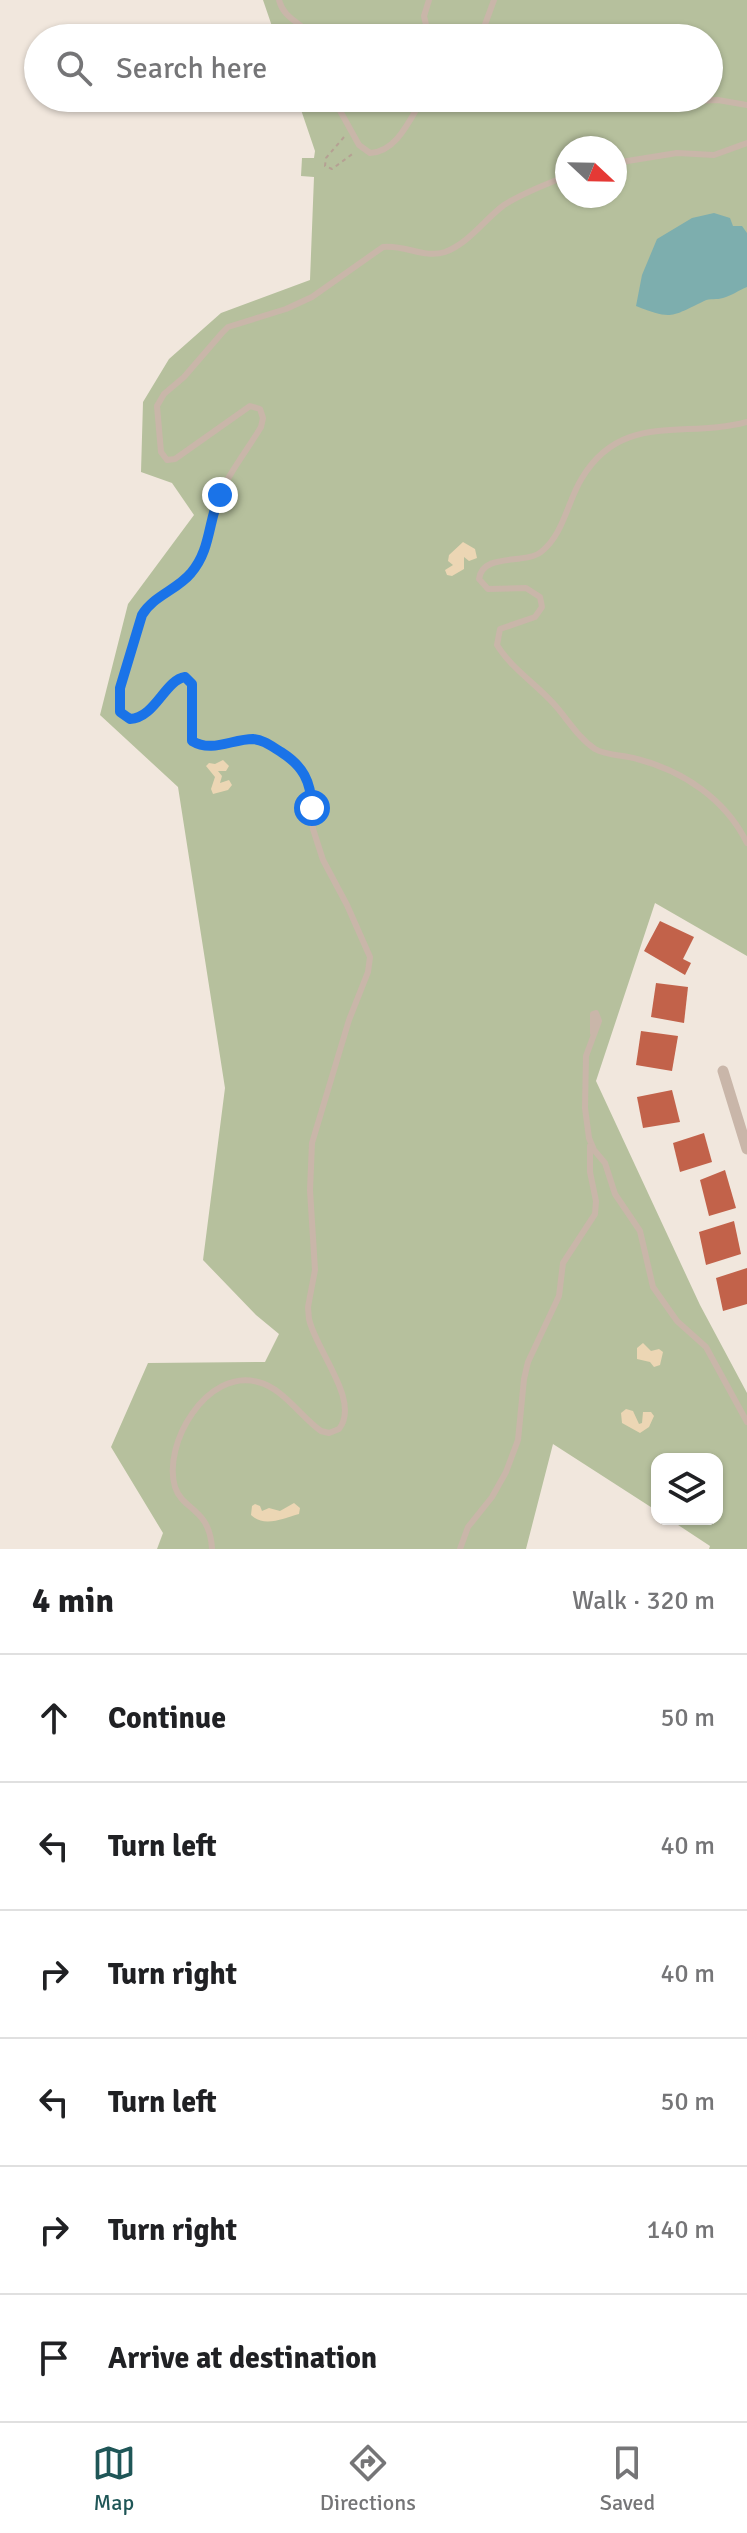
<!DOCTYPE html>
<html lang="en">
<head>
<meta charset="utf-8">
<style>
  :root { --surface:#fff; --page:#f6f6f6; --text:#202124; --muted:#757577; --line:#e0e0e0; --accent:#1f5657 }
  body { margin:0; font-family:Signika,sans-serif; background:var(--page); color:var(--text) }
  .controls { position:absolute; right:24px; bottom:24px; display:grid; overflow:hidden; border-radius:16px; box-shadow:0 2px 6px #0004 }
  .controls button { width:72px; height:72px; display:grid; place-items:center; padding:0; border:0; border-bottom:2px solid var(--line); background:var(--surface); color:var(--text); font:40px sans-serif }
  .compass { position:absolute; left:555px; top:136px; width:72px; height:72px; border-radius:50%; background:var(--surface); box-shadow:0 2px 6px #0004; rotate:112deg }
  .stop { position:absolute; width:24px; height:24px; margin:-18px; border:6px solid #1a73e8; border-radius:50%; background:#fff }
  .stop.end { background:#1a73e8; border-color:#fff; box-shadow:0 2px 8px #0008 }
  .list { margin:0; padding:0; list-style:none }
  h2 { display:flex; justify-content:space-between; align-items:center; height:104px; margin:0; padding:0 32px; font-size:34px }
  h2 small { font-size:26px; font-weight:400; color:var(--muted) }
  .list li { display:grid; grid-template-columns:52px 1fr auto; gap:24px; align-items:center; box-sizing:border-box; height:128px; padding:0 32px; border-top:2px solid var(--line) }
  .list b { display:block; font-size:30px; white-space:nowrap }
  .list em { font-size:26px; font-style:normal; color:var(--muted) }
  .icon { flex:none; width:44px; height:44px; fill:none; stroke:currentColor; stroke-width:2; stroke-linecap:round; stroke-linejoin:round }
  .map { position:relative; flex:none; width:747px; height:1549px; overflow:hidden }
  .search { position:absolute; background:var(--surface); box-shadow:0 2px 6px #0004; left:24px; right:24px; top:24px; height:88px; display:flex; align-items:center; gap:20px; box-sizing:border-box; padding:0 28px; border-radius:44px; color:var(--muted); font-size:30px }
  .sheet { height:872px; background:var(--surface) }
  nav { display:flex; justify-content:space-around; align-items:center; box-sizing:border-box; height:112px; border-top:2px solid var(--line); background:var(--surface); font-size:22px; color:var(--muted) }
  nav a { display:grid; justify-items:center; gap:4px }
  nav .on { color:var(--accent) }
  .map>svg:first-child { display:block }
  .green { fill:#b6c09d; fill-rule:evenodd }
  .sand { fill:#ecd6b4 }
  .water { fill:#7daeae }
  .building { fill:#c2624a }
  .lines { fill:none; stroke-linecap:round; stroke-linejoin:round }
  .path { stroke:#b5a093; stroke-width:2; stroke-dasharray:4 4; stroke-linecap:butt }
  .service { stroke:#c9b6a9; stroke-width:6 }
  .minor { stroke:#c9b6a9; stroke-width:11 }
  .route { stroke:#1a73e8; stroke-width:10 }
</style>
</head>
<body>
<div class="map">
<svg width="747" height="1549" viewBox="0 0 747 1549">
  <rect width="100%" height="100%" fill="#f1e7dd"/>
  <path class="green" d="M263,0H747V956L655,903L596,1081L700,1305L747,1393V1549H709L710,1546L669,1519H717V1459H657V1511L553,1444L526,1549H157L163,1533L111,1447L148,1363L265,1362L279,1334L256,1315L203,1260L225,1088L178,787L100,715L128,604L194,515L172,483L141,472L143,402L169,359L221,313L310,280L314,177L301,176L302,158H314L315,151L297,98H709V38H276ZM567,148H615V196H567Z"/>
  <g class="sand">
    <polygon points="463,542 475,549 477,558 469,561 464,557 464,569 452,576 447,575 445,570 453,565 448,561 449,555"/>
    <polygon points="223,760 229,766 226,771 218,771 222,776 220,783 229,780 232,785 228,790 213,794 211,789 215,777 206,766 209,763 215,764"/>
    <polygon points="643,1343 651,1351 659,1349 663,1352 660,1365 654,1367 650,1362 637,1359 637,1348"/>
    <polygon points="626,1409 633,1411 639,1424 642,1423 643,1412 651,1412 654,1416 649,1427 640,1433 622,1423 621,1413"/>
    <path d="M294,1503L300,1508L299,1514C284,1518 264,1528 251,1515L252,1506L255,1504L260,1506L262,1511L269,1508L280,1511Z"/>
  </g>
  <path class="water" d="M714,213L730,218L733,226H742L747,233V287C739,290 731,296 723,298C717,300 710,298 704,301C671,317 672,320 636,306L642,275L657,239L692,218Z"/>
  <g class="building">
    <polygon points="660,921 694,937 683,959 691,963 685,975 644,951"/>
    <polygon points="656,983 688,987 684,1023 651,1017"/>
    <polygon points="641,1031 678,1036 672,1071 636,1065"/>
    <polygon points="672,1090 680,1122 643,1128 637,1097"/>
    <polygon points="704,1133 712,1162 680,1172 673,1143"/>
    <polygon points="725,1170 736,1208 709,1216 700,1180"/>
    <polygon points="734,1221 741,1254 706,1265 699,1232"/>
    <polygon points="747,1268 747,1304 723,1311 716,1278"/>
  </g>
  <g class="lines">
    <polyline class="path" points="344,137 326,158 325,166 332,169 355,152"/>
    <g class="service">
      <path d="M279,0C284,20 302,22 313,38"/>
      <polyline points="429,38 424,16 429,0"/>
      <polyline points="480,38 494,0"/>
      <path d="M333,98L359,145L370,153C397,152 410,119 423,98"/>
      <polyline points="568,98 603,108 657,102 718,100 747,105"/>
      <polyline points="615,163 677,153 714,155 747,143"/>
      <path d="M747,422C685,439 622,411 582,478C567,502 564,534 541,552C524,565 483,552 479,579L488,589L526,588L540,597L542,607L535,617L500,629L497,645C511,668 535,683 553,703C567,718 578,738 595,749C607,756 624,755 637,759C684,771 726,800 747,843"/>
      <polyline points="593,1033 593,1014 596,1013 599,1021 586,1056 585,1108 589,1138 594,1150 605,1163 615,1194 640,1231 653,1287 677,1321 706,1347 747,1422"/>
      <path d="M212,1549C210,1508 183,1511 175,1487C162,1444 207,1368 258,1382C283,1388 300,1416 321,1431L329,1433L339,1429C361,1401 316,1351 309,1319L308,1307L315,1270L310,1190L312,1143L349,1020L368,972L370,957L347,905L323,860L313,829L310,787L301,768L264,741L248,739L207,746L192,741V684L185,677C165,680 155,718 130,719L120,712V688L142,615C154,593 183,587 196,566C210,546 209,524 217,502C227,475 246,452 261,427L263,418L260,409L250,406L175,459L167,460L161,452L157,406L164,394L184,377L222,333L228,327L286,309L312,297L383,247C404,244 424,259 445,252C469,243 484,220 504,205C523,193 546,184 567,176"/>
      <polyline points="460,1549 468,1527 492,1497 506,1472 518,1440 524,1379 528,1362 559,1296 563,1263 595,1214 596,1201 590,1172 590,1146"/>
    </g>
    <polyline class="minor" points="723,1071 747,1149"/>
  </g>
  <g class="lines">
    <path class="route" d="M220,495C208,521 211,550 191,573C177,590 153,596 142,615L120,688V712L130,719C155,718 165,680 185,677L192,684V741C212,753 232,739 253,739C264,740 271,746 281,752C303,766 311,781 312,808"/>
  </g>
</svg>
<div class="controls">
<button><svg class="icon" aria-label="layers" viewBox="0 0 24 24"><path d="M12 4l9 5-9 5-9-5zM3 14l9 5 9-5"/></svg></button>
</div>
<svg class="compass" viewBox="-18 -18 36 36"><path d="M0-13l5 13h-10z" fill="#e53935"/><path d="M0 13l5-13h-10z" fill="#757577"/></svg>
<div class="stop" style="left:312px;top:808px"></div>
<div class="stop end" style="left:220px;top:495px"></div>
<div class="search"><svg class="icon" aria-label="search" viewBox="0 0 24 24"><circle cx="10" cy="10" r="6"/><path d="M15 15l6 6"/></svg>Search here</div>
</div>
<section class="sheet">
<h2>4 min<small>Walk · 320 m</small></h2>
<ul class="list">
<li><svg class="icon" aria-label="ahead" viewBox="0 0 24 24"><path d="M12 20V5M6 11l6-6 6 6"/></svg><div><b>Continue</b></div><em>50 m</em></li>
<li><svg class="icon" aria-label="left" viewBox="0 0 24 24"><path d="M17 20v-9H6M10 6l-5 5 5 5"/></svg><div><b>Turn left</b></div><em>40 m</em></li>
<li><svg class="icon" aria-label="right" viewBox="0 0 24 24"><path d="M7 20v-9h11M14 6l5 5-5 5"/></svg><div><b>Turn right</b></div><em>40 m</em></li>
<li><svg class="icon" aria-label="left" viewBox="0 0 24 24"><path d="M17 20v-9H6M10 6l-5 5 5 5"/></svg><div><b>Turn left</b></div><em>50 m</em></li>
<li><svg class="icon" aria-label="right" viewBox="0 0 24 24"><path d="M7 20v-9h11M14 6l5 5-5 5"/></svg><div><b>Turn right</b></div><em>140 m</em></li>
<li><svg class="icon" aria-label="arrive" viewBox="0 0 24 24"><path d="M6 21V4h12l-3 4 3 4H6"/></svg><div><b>Arrive at destination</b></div></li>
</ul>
</section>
<nav>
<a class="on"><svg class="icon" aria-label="map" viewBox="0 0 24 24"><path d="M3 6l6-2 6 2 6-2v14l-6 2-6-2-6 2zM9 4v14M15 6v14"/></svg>Map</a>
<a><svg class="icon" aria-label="directions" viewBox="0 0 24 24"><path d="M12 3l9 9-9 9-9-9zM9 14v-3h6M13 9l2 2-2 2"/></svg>Directions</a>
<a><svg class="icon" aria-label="saved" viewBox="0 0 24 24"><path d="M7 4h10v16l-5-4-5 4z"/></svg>Saved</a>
</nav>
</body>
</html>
